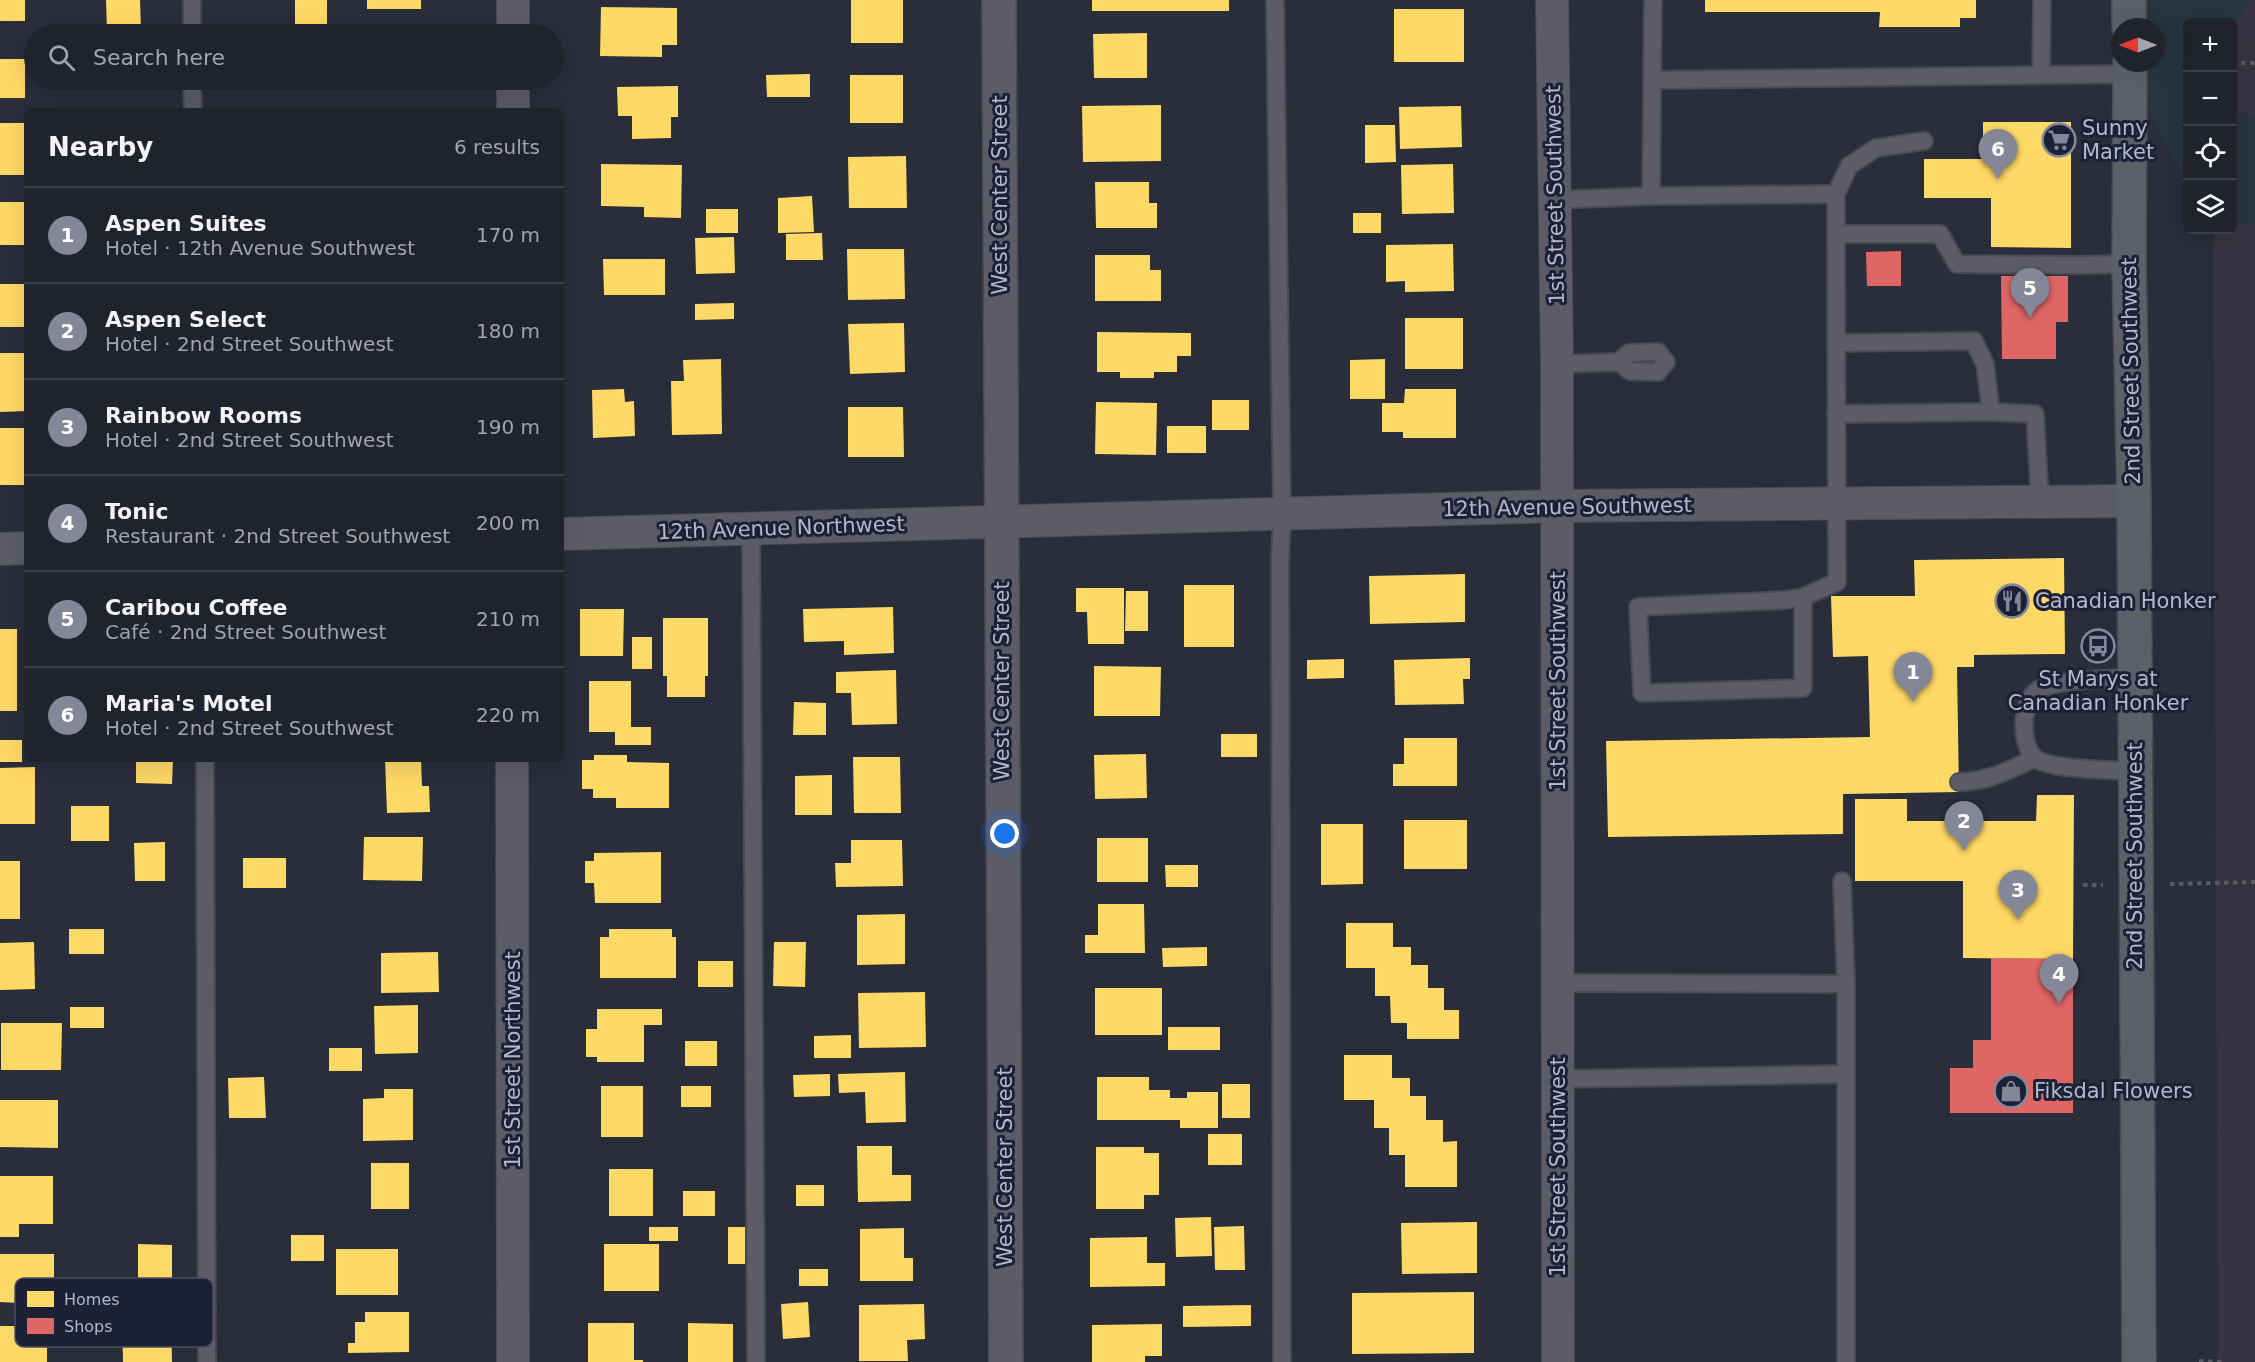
<!DOCTYPE html>
<html lang="en">
<head>
<meta charset="utf-8">
<style>
  :root { --surface:#20222c; --page:#2d2f38; --text:#f1f3f6; --muted:#a2a4a9; --line:#3d3f48; --accent:#848798 }
  body { margin:0; font-family:"DejaVu Sans",sans-serif; background:var(--page); color:var(--text) }
  .controls { position:absolute; right:18px; top:18px; display:grid; overflow:hidden; border-radius:9px; box-shadow:0 6px 24px #0002 }
  .controls button { width:54px; height:54px; display:grid; place-items:center; padding:0; border:0; border-bottom:2px solid var(--line); background:var(--surface); color:var(--text); font:30px sans-serif }
  .compass { position:absolute; left:2111px; top:18px; width:54px; height:54px; border-radius:50%; background:var(--surface); box-shadow:0 6px 24px #0002; rotate:270deg }
  .you { position:absolute; left:1005px; top:834px; width:21px; height:21px; margin:-15px; border:4px solid #fff; border-radius:50%; background:#1a73e8; box-shadow:0 0 0 9px #1a73e833 }
  .badge { display:grid; place-items:center; width:39px; height:39px; border-radius:50%; background:var(--accent); color:#fff; font-size:20px; font-weight:700 }
  .pin { position:absolute; translate:-50% -50px; filter:drop-shadow(0 2px 3px #0008) }
  .pin::after { content:''; position:absolute; top:32px; width:21px; height:18px; background:inherit; clip-path:polygon(0 0,100% 0,50% 100%) }
  .list { margin:0; padding:0; list-style:none }
  h2 { display:flex; justify-content:space-between; align-items:center; height:78px; margin:0; padding:0 24px; font-size:26px }
  h2 small { font-size:20px; font-weight:400; color:var(--muted) }
  .list li { display:grid; grid-template-columns:39px 1fr auto; gap:18px; align-items:center; box-sizing:border-box; height:96px; padding:0 24px; border-top:2px solid var(--line) }
  .list b { display:block; font-size:22px; white-space:nowrap }
  .list p { margin:0; font-size:20px; white-space:nowrap; color:var(--muted) }
  .list em { font-size:20px; font-style:normal; color:var(--muted) }
  .icon { flex:none; width:33px; height:33px; fill:none; stroke:currentColor; stroke-width:2; stroke-linecap:round; stroke-linejoin:round }
  .map { position:relative; flex:none; width:2255px; height:1362px; overflow:hidden }
  .search { position:absolute; background:var(--surface); box-shadow:0 6px 24px #0002; left:24px; top:24px; width:540px; height:66px; display:flex; align-items:center; gap:15px; box-sizing:border-box; padding:0 21px; border-radius:33px; color:var(--muted); font-size:22px }
  .panel { position:absolute; background:var(--surface); box-shadow:0 6px 24px #0002; left:24px; top:108px; width:540px; height:654px; border-radius:9px }
  .map>svg:first-child { display:block }
  .medical { fill:#383342 }
  .green { fill:#273640 }
  .homes { fill:#ffd966 }
  .shops { fill:#e06666 }
  .lines { fill:none; stroke-linecap:round; stroke-linejoin:round }
  .service-casing { stroke:#484a54; stroke-width:20 }
  .minor-casing { stroke:#484a54; stroke-width:34 }
  .tertiary-casing { stroke:#484a54; stroke-width:36 }
  .primary-casing { stroke:#484a56; stroke-width:36 }
  .path { stroke:#585b64; stroke-width:4; stroke-dasharray:4.5 4.5; stroke-linecap:butt }
  .service { stroke:#5b5c67; stroke-width:16 }
  .minor { stroke:#5b5c67; stroke-width:32 }
  .tertiary { stroke:#5b5c67; stroke-width:33 }
  .primary { stroke:#5d5f69; stroke-width:33 }
  .labels { text-anchor:middle; dominant-baseline:central; stroke-width:6; stroke-linejoin:round; paint-order:stroke }
  .poi-label { font-size:21px; fill:#b5b8ca; stroke:#1d2135; text-anchor:start }
  .street-label { font-size:21px; fill:#b5b8ca; stroke:#1d2135 }
  .key { fill:#1d2135; stroke:#4b4e62; stroke-width:1.5 }
  .key-label { font-size:16px; fill:#b5b8ca }
</style>
</head>
<body>
<div class="map">
<svg width="2255" height="1362" viewBox="0 0 2255 1362">
  <rect width="100%" height="100%" fill="#2a2d3a"/>
  <polygon class="medical" points="2212,0 2255,0 2255,1362 2218,1362 2213,230 2232,230 2232,22"/>
  <g class="green">
    <path d="M2111,0H2250L2233,25L2232,22H2188L2187,180C2162,143 2146,106 2132,63H2156V27L2120,28Z"/>
    <polygon points="2233,105 2238,112 2255,119 2255,226 2233,222"/>
  </g>
  <g class="homes">
    <rect x="0" y="0" width="25" height="21"/>
    <polygon points="106,0 140,0 141,32 107,32"/>
    <polygon points="295,0 327,0 327,24 295,25"/>
    <rect x="367" y="0" width="54" height="9"/>
    <rect x="851" y="0" width="52" height="43"/>
    <rect x="1092" y="0" width="137" height="11"/>
    <polygon points="1705,0 1976,0 1976,18 1960,18 1960,27 1879,27 1880,12 1705,12"/>
    <polygon points="601,7 677,8 677,45 662,45 662,57 600,56"/>
    <rect x="1394" y="9" width="70" height="53"/>
    <polygon points="1147,33 1147,78 1094,78 1093,34"/>
    <rect x="0" y="59" width="25" height="39"/>
    <polygon points="810,74 810,97 767,97 766,75"/>
    <rect x="850" y="75" width="53" height="48"/>
    <polygon points="234,80 281,80 281,87 235,87"/>
    <polygon points="678,86 678,117 671,117 671,138 632,139 632,116 618,116 617,87"/>
    <polygon points="1161,105 1161,161 1083,162 1082,106"/>
    <polygon points="1461,106 1462,147 1400,149 1399,107"/>
    <polygon points="1983,122 2071,122 2071,248 1991,247 1991,198 1924,198 1924,159 1983,159"/>
    <rect x="0" y="123" width="27" height="52"/>
    <polygon points="1365,125 1395,125 1396,162 1365,163"/>
    <polygon points="906,156 907,208 849,208 848,157"/>
    <polygon points="601,164 682,165 681,218 644,217 644,207 601,206"/>
    <polygon points="1453,164 1454,213 1402,214 1401,165"/>
    <polygon points="1095,182 1149,182 1149,203 1157,203 1157,228 1096,228"/>
    <polygon points="812,196 814,232 778,233 778,198"/>
    <polygon points="0,202 26,202 27,245 0,245"/>
    <rect x="706" y="209" width="32" height="24"/>
    <rect x="1353" y="213" width="28" height="20"/>
    <polygon points="822,233 823,260 786,260 786,234"/>
    <polygon points="734,237 735,273 696,274 695,238"/>
    <polygon points="1453,244 1454,291 1405,292 1405,281 1386,282 1386,245"/>
    <polygon points="847,249 904,249 905,299 848,300"/>
    <polygon points="1095,255 1150,255 1150,270 1161,270 1161,301 1095,301"/>
    <polygon points="603,259 665,259 665,295 604,295"/>
    <rect x="0" y="284" width="27" height="43"/>
    <polygon points="734,303 734,319 695,320 695,304"/>
    <rect x="1405" y="318" width="58" height="51"/>
    <polygon points="904,323 905,372 850,374 848,324"/>
    <polygon points="1097,332 1191,333 1191,356 1177,356 1177,372 1154,372 1154,378 1120,378 1120,372 1097,372"/>
    <polygon points="0,353 27,353 27,411 0,412"/>
    <polygon points="721,359 722,434 672,435 671,381 684,381 683,360"/>
    <polygon points="1385,359 1385,399 1350,399 1350,360"/>
    <polygon points="624,389 625,402 634,401 635,436 593,438 592,390"/>
    <polygon points="1405,389 1456,389 1456,438 1403,438 1403,432 1382,432 1382,403 1404,403"/>
    <rect x="1212" y="400" width="37" height="30"/>
    <polygon points="1096,402 1157,403 1156,455 1095,454"/>
    <polygon points="848,407 903,407 904,457 848,457"/>
    <rect x="1167" y="426" width="39" height="27"/>
    <polygon points="0,428 26,428 27,485 0,485"/>
    <polygon points="2064,558 2065,654 1974,655 1974,667 1957,667 1959,792 1843,794 1843,834 1608,837 1606,741 1870,737 1868,656 1833,657 1831,596 1915,596 1914,560"/>
    <polygon points="1465,574 1465,622 1370,624 1369,576"/>
    <rect x="1184" y="585" width="50" height="62"/>
    <polygon points="1076,588 1124,588 1124,644 1088,644 1087,612 1076,612"/>
    <polygon points="1126,591 1148,591 1148,631 1125,631"/>
    <polygon points="893,607 894,653 844,655 844,641 804,642 803,609"/>
    <polygon points="580,609 624,609 623,656 580,656"/>
    <polygon points="663,618 708,618 708,676 705,676 705,697 667,697 667,676 663,676"/>
    <rect x="0" y="629" width="17" height="82"/>
    <rect x="632" y="637" width="20" height="32"/>
    <polygon points="1470,658 1470,679 1463,679 1464,704 1395,705 1394,660"/>
    <polygon points="1344,659 1344,678 1307,679 1307,660"/>
    <polygon points="1094,666 1161,667 1160,716 1094,716"/>
    <polygon points="896,670 897,724 852,725 851,693 836,693 836,672"/>
    <polygon points="589,681 631,681 631,727 651,727 651,745 615,745 615,732 589,732"/>
    <polygon points="794,702 826,703 826,735 793,735"/>
    <rect x="1221" y="734" width="36" height="23"/>
    <polygon points="1404,738 1457,738 1457,786 1393,786 1393,764 1404,764"/>
    <rect x="0" y="740" width="22" height="22"/>
    <polygon points="1146,754 1147,798 1095,799 1094,755"/>
    <polygon points="594,755 627,755 627,762 669,763 669,808 616,808 616,798 593,798 593,789 582,789 582,760 594,760"/>
    <polygon points="853,757 900,757 901,813 854,813"/>
    <polygon points="136,759 173,759 172,784 136,783"/>
    <polygon points="385,759 421,759 422,786 429,786 430,812 387,813"/>
    <polygon points="35,767 35,824 0,824 0,768"/>
    <polygon points="832,775 832,815 795,815 795,776"/>
    <polygon points="2037,795 2074,795 2073,959 1963,958 1963,881 1855,881 1855,799 1907,799 1907,821 2036,821"/>
    <rect x="71" y="806" width="38" height="35"/>
    <rect x="1404" y="820" width="63" height="49"/>
    <polygon points="1321,824 1363,824 1363,884 1321,885"/>
    <polygon points="364,837 423,837 422,881 363,880"/>
    <rect x="1097" y="838" width="51" height="44"/>
    <polygon points="851,840 902,840 903,886 836,887 835,863 851,863"/>
    <polygon points="165,842 165,881 135,881 134,843"/>
    <polygon points="661,852 661,903 595,903 594,883 585,883 585,861 594,861 594,853"/>
    <rect x="243" y="858" width="43" height="30"/>
    <rect x="0" y="861" width="20" height="58"/>
    <polygon points="1165,865 1198,865 1198,887 1166,887"/>
    <polygon points="1098,904 1144,904 1145,953 1085,953 1085,935 1098,935"/>
    <polygon points="905,914 905,964 857,965 857,915"/>
    <polygon points="1346,923 1393,923 1393,947 1411,947 1411,965 1428,965 1428,988 1444,988 1444,1010 1459,1010 1459,1039 1407,1039 1407,1023 1391,1023 1390,996 1375,996 1375,968 1346,968"/>
    <rect x="69" y="929" width="35" height="25"/>
    <polygon points="609,929 672,929 672,937 676,937 676,978 600,978 600,937 609,937"/>
    <polygon points="34,942 35,989 0,990 0,943"/>
    <polygon points="774,942 806,942 805,987 773,986"/>
    <polygon points="1207,947 1207,966 1163,967 1162,948"/>
    <polygon points="438,952 439,992 381,993 381,953"/>
    <rect x="698" y="961" width="35" height="26"/>
    <rect x="1095" y="988" width="67" height="47"/>
    <polygon points="925,992 926,1047 859,1048 858,993"/>
    <polygon points="418,1005 418,1053 375,1054 374,1006"/>
    <rect x="70" y="1007" width="34" height="21"/>
    <polygon points="597,1009 662,1009 662,1025 644,1025 644,1062 597,1062 597,1057 586,1057 586,1029 597,1029"/>
    <polygon points="1,1023 62,1023 61,1070 1,1070"/>
    <rect x="1168" y="1027" width="52" height="23"/>
    <polygon points="851,1035 851,1058 814,1058 814,1036"/>
    <rect x="685" y="1041" width="32" height="25"/>
    <rect x="329" y="1048" width="33" height="23"/>
    <polygon points="1344,1055 1392,1055 1392,1078 1410,1078 1410,1096 1426,1096 1426,1120 1443,1120 1443,1142 1457,1141 1457,1187 1405,1187 1405,1155 1389,1155 1389,1128 1374,1128 1374,1100 1344,1100"/>
    <polygon points="905,1072 906,1122 866,1123 865,1092 839,1093 838,1074"/>
    <polygon points="830,1074 830,1096 794,1097 793,1075"/>
    <polygon points="264,1077 266,1118 229,1118 228,1078"/>
    <polygon points="1097,1077 1149,1077 1149,1090 1170,1090 1170,1098 1187,1098 1187,1092 1218,1092 1218,1128 1180,1128 1180,1120 1097,1120"/>
    <rect x="1222" y="1084" width="28" height="34"/>
    <rect x="601" y="1086" width="42" height="51"/>
    <rect x="681" y="1086" width="30" height="21"/>
    <polygon points="384,1089 413,1089 413,1140 363,1141 363,1099 384,1098"/>
    <polygon points="0,1100 58,1100 58,1148 0,1147"/>
    <rect x="1208" y="1134" width="34" height="31"/>
    <polygon points="857,1146 892,1146 892,1175 911,1175 911,1201 858,1202"/>
    <polygon points="1096,1147 1144,1147 1144,1153 1159,1153 1159,1195 1144,1195 1144,1209 1096,1209"/>
    <rect x="371" y="1163" width="38" height="46"/>
    <rect x="609" y="1169" width="44" height="47"/>
    <polygon points="0,1176 53,1176 53,1224 19,1224 19,1237 0,1237"/>
    <rect x="796" y="1185" width="28" height="21"/>
    <rect x="683" y="1191" width="32" height="25"/>
    <polygon points="1211,1217 1212,1256 1176,1257 1175,1218"/>
    <polygon points="1477,1222 1477,1273 1402,1274 1401,1223"/>
    <polygon points="1244,1226 1245,1270 1215,1270 1214,1227"/>
    <rect x="649" y="1227" width="29" height="14"/>
    <rect x="728" y="1227" width="17" height="37"/>
    <polygon points="904,1228 904,1258 913,1258 913,1281 860,1281 860,1229"/>
    <rect x="291" y="1235" width="33" height="26"/>
    <polygon points="1147,1237 1147,1263 1165,1263 1165,1286 1090,1287 1090,1238"/>
    <polygon points="138,1244 172,1245 172,1281 138,1280"/>
    <rect x="604" y="1244" width="55" height="47"/>
    <rect x="336" y="1249" width="62" height="46"/>
    <polygon points="0,1254 54,1254 54,1297 18,1296 18,1303 0,1302"/>
    <rect x="799" y="1269" width="29" height="17"/>
    <polygon points="1474,1292 1474,1353 1352,1354 1352,1293"/>
    <polygon points="808,1302 810,1337 783,1339 781,1304"/>
    <polygon points="924,1304 925,1339 907,1340 908,1361 859,1361 859,1305"/>
    <polygon points="1251,1305 1251,1326 1183,1327 1183,1306"/>
    <polygon points="365,1312 409,1312 409,1352 348,1353 348,1343 355,1343 355,1322 365,1322"/>
    <polygon points="122,1317 171,1317 172,1362 123,1362"/>
    <polygon points="588,1323 634,1323 634,1360 643,1360 643,1362 588,1362"/>
    <polygon points="688,1323 733,1324 733,1362 688,1362"/>
    <polygon points="1162,1324 1162,1356 1145,1356 1145,1362 1092,1362 1092,1325"/>
    <rect x="0" y="1326" width="47" height="36"/>
  </g>
  <g class="shops">
    <polygon points="1901,251 1901,286 1867,286 1866,252"/>
    <polygon points="2001,276 2068,276 2068,322 2056,322 2056,359 2002,359"/>
    <polygon points="1991,958 2073,959 2073,1113 1950,1113 1950,1068 1973,1068 1973,1040 1991,1040"/>
  </g>
  <g class="lines">
    <g class="service-casing">
      <g id="service">
        <polyline points="1275,0 1282,513 1280,562 1282,1362"/>
        <polyline points="1653,0 1651,196 1836,194 1837,582 1803,597 1785,600 1638,607 1642,693 1803,688 1803,597"/>
        <polyline points="192,34 192,0"/>
        <polyline points="2041,75 2042,0"/>
        <polyline points="192,80 193,111"/>
        <polyline points="1653,80 2130,74"/>
        <polyline points="1836,194 1849,166 1876,148 1924,141"/>
        <polyline points="1554,200 1651,196"/>
        <polyline points="1837,234 1940,234 1957,264 2077,265 2129,264"/>
        <polyline points="1836,343 1974,341 1985,364 1991,412"/>
        <polyline points="1619,362 1629,353 1658,352 1666,362"/>
        <polyline points="1557,364 1619,362 1630,371 1658,372 1666,362"/>
        <polyline points="1836,414 1991,412 2035,414 2040,502"/>
        <polyline points="751,528 756,1362"/>
        <path d="M2134,677C2110,679 2058,679 2038,690C2028,696 2025,712 2024,723C2024,734 2026,750 2035,758C2048,770 2114,770 2135,771"/>
        <polyline points="205,759 207,1362"/>
        <path d="M1959,782C1986,782 2011,770 2034,758"/>
        <polyline points="1842,881 1846,984 1846,1362"/>
        <polyline points="1558,983 1846,984"/>
        <polyline points="1558,1079 1845,1074"/>
      </g>
    </g>
    <g class="minor-casing">
      <g id="minor">
        <polyline points="1552,0 1557,364 1558,1362"/>
        <polyline points="513,34 513,0"/>
        <polyline points="513,111 513,80"/>
        <polyline points="561,534 1557,506 2134,501"/>
        <polyline points="0,549 27,548"/>
        <polyline points="512,759 513,1362"/>
      </g>
    </g>
    <g class="tertiary-casing">
      <polyline id="tertiary" points="999,0 1006,1362"/>
    </g>
    <g class="primary-casing">
      <g id="primary">
        <polyline points="2129,0 2129,27"/>
        <polyline points="2130,63 2129,264 2134,501 2139,1362"/>
      </g>
    </g>
    <g class="path">
      <polyline points="2232,63 2255,63"/>
      <polyline points="2170,884 2255,882"/>
      <polyline points="2083,885 2103,885"/>
      <polyline points="2199,1361 2222,1362"/>
    </g>
    <use href="#service" class="service"/>
    <use href="#minor" class="minor"/>
    <use href="#tertiary" class="tertiary"/>
    <use href="#primary" class="primary"/>
  </g>
  <defs>
    <g id="supermarket-ring" transform="scale(1.725)"><circle r="9.5" fill="#1d2135" stroke="#848798" stroke-width="1.5"/><path d="M-6-5.5h2.5l.6 2H6L4.5 2H-2.5L-4.4-4H-6ZM-1.5 3.2a1.3 1.3 0 1 0 .1 0ZM3 3.2a1.3 1.3 0 1 0 .1 0Z" fill="#848798"/></g>
    <g id="restaurant-ring" transform="scale(1.725)"><circle r="9.5" fill="#1d2135" stroke="#848798" stroke-width="1.5"/><path d="M-5-6h1v4h1v-4h1v4h1v-4h1v5L-1.5 .5V6h-2V.5L-5-1ZM5-6V6H3V1.5H1.5Q1.5-4 5-6Z" fill="#848798"/></g>
    <g id="bus-ring" transform="scale(1.725)"><circle r="9.5" fill="#1d2135" stroke="#848798" stroke-width="1.5"/><path d="M-5-6H5V4H4V6H2V4H-2V6H-4V4H-5ZM-3.5-4V0h7V-4ZM-3.5 1.2v1.5H-2V1.2ZM2 1.2v1.5H3.5V1.2Z" fill="#848798"/></g>
    <g id="shop-ring" transform="scale(1.725)"><circle r="9.5" fill="#1d2135" stroke="#848798" stroke-width="1.5"/><path d="M-5-2.5h2.3a2.7 3.5 0 0 1 5.4 0H5L5.5 6h-11ZM-1.5-2.5h3a1.5 2.3 0 0 0-3 0Z" fill="#848798"/></g>
  </defs>
  <g fill-rule="evenodd">
    <use href="#supermarket-ring" x="2059" y="140"/>
    <use href="#restaurant-ring" x="2012" y="601"/>
    <use href="#bus-ring" x="2098" y="646"/>
    <use href="#shop-ring" x="2011" y="1091"/>
  </g>
  <g class="labels">
    <g class="poi-label">
      <text x="2082" y="128">Sunny<tspan x="2082" dy="24">Market</tspan></text>
      <text x="2035" y="601">Canadian Honker</text>
      <text x="2098" y="679" text-anchor="middle">St Marys at<tspan x="2098" dy="24">Canadian Honker</tspan></text>
      <text x="2034" y="1091">Fiksdal Flowers</text>
    </g>
    <g class="street-label">
      <text transform="translate(1000 195) rotate(-90)">West Center Street</text>
      <text transform="translate(1555 195) rotate(-91)">1st Street Southwest</text>
      <text transform="translate(2131 371) rotate(-91)">2nd Street Southwest</text>
      <text transform="translate(1567 507) rotate(-1)">12th Avenue Southwest</text>
      <text transform="translate(781 528) rotate(-2)">12th Avenue Northwest</text>
      <text transform="translate(1002 681) rotate(-90)">West Center Street</text>
      <text transform="translate(1558 681) rotate(-90)">1st Street Southwest</text>
      <text transform="translate(2135 856) rotate(-90)">2nd Street Southwest</text>
      <text transform="translate(513 1060) rotate(-90)">1st Street Northwest</text>
      <text transform="translate(1005 1167) rotate(-90)">West Center Street</text>
      <text transform="translate(1558 1167) rotate(-90)">1st Street Southwest</text>
    </g>
  </g>
  <rect x="15" y="1278" width="198" height="69" rx="9" class="key"/>
  <rect x="27" y="1291" width="27" height="16" fill="#ffd966"/>
  <rect x="27" y="1318" width="27" height="16" fill="#e06666"/>
  <g class="key-label">
    <text x="64" y="1305">Homes</text>
    <text x="64" y="1332">Shops</text>
  </g>
</svg>
<div class="controls">
<button>+</button>
<button>−</button>
<button><svg class="icon" aria-label="locate" viewBox="0 0 24 24"><circle cx="12" cy="12" r="6"/><path d="M12 2v4M12 18v4M2 12h4M18 12h4"/></svg></button>
<button><svg class="icon" aria-label="layers" viewBox="0 0 24 24"><path d="M12 4l9 5-9 5-9-5zM3 14l9 5 9-5"/></svg></button>
</div>
<svg class="compass" viewBox="-18 -18 36 36"><path d="M0-13l5 13h-10z" fill="#e53935"/><path d="M0 13l5-13h-10z" fill="#a2a4a9"/></svg>
<div class="you"></div>
<div class="pin badge" style="left:1913px;top:702px">1</div>
<div class="pin badge" style="left:1964px;top:851px">2</div>
<div class="pin badge" style="left:2018px;top:920px">3</div>
<div class="pin badge" style="left:2059px;top:1004px">4</div>
<div class="pin badge" style="left:2030px;top:318px">5</div>
<div class="pin badge" style="left:1998px;top:179px">6</div>
<div class="search"><svg class="icon" aria-label="search" viewBox="0 0 24 24"><circle cx="10" cy="10" r="6"/><path d="M15 15l6 6"/></svg>Search here</div>
<section class="panel">
<h2>Nearby<small>6 results</small></h2>
<ul class="list">
<li><span class="badge">1</span><div><b>Aspen Suites</b><p>Hotel · 12th Avenue Southwest</p></div><em>170 m</em></li>
<li><span class="badge">2</span><div><b>Aspen Select</b><p>Hotel · 2nd Street Southwest</p></div><em>180 m</em></li>
<li><span class="badge">3</span><div><b>Rainbow Rooms</b><p>Hotel · 2nd Street Southwest</p></div><em>190 m</em></li>
<li><span class="badge">4</span><div><b>Tonic</b><p>Restaurant · 2nd Street Southwest</p></div><em>200 m</em></li>
<li><span class="badge">5</span><div><b>Caribou Coffee</b><p>Café · 2nd Street Southwest</p></div><em>210 m</em></li>
<li><span class="badge">6</span><div><b>Maria's Motel</b><p>Hotel · 2nd Street Southwest</p></div><em>220 m</em></li>
</ul>
</section>
</div>
</body>
</html>
